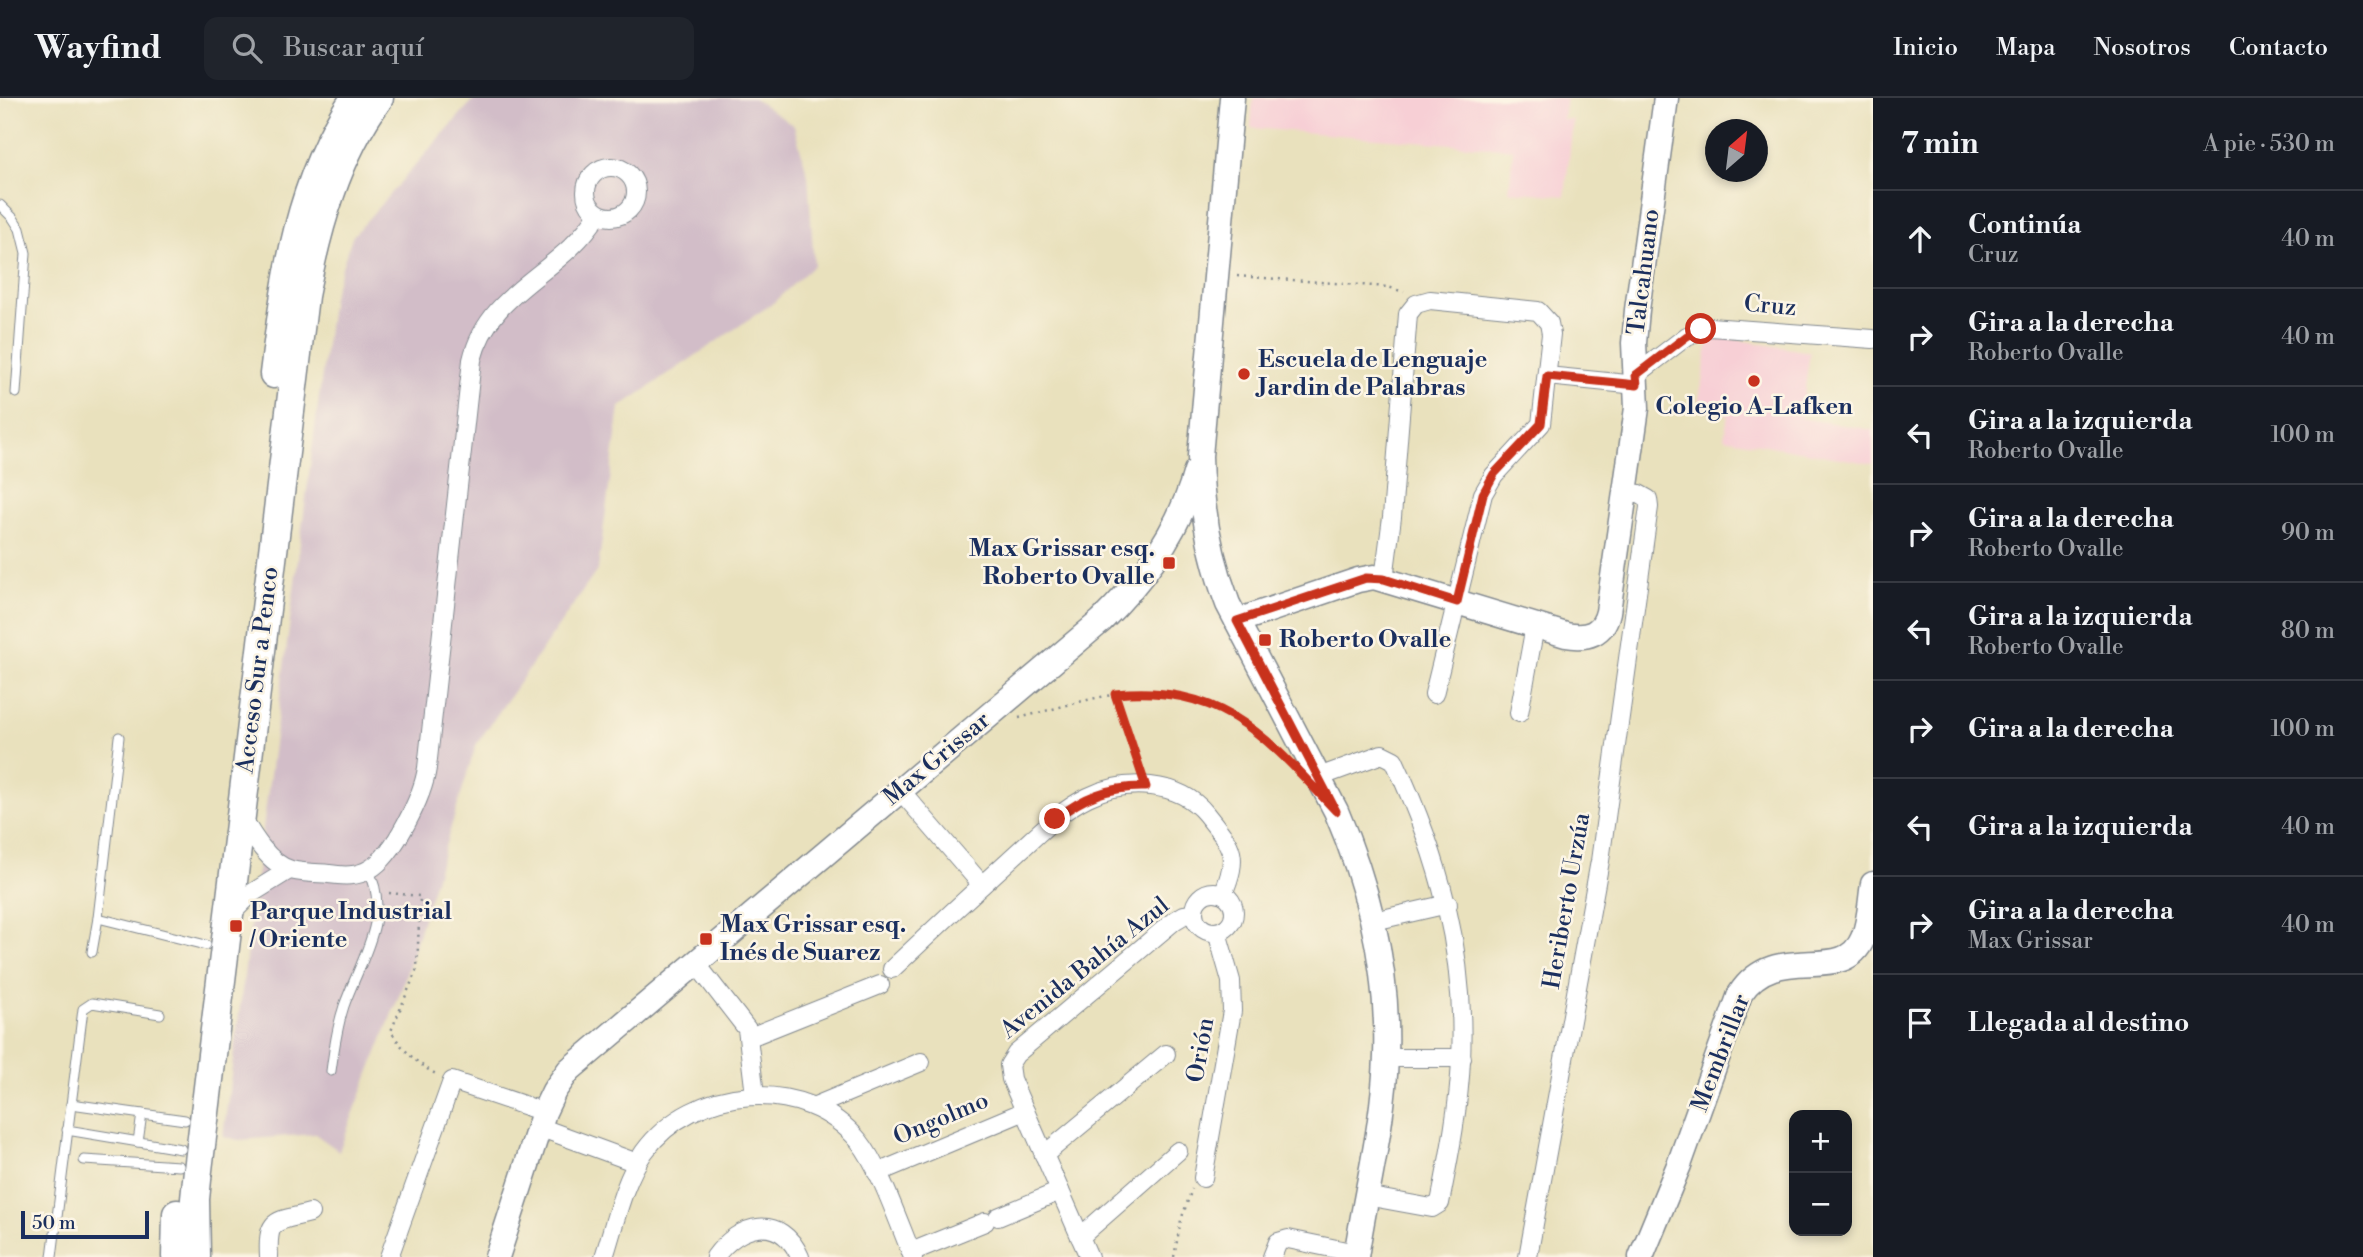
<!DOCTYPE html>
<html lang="es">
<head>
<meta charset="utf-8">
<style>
  :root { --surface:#171b24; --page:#20242c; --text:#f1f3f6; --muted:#9ea1a6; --line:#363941 }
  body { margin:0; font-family:"Libre Bodoni",serif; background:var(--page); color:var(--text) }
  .controls { position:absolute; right:21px; bottom:21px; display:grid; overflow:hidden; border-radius:14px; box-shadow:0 4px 10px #0003 }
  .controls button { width:63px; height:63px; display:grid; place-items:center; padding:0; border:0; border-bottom:2px solid var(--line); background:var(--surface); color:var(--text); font:35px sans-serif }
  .compass { position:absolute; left:1705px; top:21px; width:63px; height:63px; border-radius:50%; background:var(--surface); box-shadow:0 4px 10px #0003; rotate:28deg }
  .scale { position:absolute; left:21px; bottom:18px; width:128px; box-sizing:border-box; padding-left:7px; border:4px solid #1b2f5e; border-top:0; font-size:19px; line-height:24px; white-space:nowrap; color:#1b2f5e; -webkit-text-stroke:5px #fcf5e5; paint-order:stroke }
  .stop { position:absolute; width:21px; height:21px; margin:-16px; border:5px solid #c8321e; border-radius:50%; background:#fff }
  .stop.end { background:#c8321e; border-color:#fff; box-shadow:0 2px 7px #0008 }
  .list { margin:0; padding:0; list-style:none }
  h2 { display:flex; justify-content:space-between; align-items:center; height:91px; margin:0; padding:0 28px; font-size:30px }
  h2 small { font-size:23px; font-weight:400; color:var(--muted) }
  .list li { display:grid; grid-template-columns:46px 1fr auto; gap:21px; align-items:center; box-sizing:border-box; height:98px; padding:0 28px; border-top:2px solid var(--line) }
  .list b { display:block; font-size:26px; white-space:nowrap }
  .list p { margin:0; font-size:23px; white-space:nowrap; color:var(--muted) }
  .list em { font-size:23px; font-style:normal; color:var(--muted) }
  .icon { flex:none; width:38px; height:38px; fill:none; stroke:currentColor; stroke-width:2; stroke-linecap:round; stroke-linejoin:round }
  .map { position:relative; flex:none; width:1873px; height:1159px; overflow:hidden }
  header { display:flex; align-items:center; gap:42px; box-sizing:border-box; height:98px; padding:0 35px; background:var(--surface); border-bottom:2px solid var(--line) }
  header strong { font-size:33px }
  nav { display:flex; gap:38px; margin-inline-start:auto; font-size:24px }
  .search { width:490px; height:63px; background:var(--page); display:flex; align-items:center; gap:18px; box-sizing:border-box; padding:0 24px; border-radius:14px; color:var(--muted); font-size:26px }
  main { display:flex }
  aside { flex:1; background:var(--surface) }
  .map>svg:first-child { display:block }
  .built { fill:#f7cfd5 }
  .industrial { fill:#d2bdc8 }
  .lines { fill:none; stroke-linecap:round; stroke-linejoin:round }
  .lane-casing { stroke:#82888e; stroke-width:11 }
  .street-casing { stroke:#82888e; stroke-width:20 }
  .secondary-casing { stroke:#82888e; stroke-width:27 }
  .primary-casing { stroke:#82888e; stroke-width:31 }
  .path { stroke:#82888e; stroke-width:2.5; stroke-dasharray:2 5; stroke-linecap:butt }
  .lane { stroke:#fff; stroke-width:9 }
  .street { stroke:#fff; stroke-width:18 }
  .secondary { stroke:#fff; stroke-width:24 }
  .primary { stroke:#fff; stroke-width:28 }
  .route { stroke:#c8321e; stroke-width:9 }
  .poi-dot { fill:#c8321e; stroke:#fcf5e5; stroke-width:2.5 }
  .labels { text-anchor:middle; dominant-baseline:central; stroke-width:5; stroke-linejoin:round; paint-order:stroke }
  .street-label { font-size:24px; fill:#1b2f5e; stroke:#fcf5e5 }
  .poi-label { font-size:24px; font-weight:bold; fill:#1b2f5e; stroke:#fcf5e5; text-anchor:start }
</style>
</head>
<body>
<header>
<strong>Wayfind</strong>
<div class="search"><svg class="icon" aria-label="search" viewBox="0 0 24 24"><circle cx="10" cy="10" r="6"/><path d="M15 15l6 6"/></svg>Buscar aquí</div>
<nav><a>Inicio</a><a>Mapa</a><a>Nosotros</a><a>Contacto</a></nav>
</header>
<main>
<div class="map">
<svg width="1873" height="1159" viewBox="0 0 1873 1159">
  <rect width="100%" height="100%" fill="#fcf5e5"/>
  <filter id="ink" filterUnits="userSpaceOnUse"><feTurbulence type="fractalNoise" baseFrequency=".0143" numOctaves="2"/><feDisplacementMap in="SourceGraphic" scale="14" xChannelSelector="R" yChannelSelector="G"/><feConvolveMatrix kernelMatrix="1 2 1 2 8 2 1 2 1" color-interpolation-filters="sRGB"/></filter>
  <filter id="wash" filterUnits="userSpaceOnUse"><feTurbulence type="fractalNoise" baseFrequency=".00686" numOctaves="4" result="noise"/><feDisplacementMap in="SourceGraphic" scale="28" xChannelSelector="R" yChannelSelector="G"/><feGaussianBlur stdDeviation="1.57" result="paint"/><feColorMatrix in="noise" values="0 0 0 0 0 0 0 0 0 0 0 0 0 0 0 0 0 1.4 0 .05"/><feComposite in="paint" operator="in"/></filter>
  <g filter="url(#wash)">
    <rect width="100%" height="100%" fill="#e9e1bd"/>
    <g class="built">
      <polygon points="1253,0 1566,0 1563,21 1573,22 1565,98 1509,93 1513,51 1251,30"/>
      <polygon points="1710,237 1810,254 1801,320 1873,332 1873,366 1724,340 1728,317 1697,312"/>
    </g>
    <polygon class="industrial" points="475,0 753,0 794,28 808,78 814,167 773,205 620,309 598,471 476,647 402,890 339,1053 315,1036 239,1042 223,1039 332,199 352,139"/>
  </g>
  <g filter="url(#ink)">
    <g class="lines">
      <g class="lane-casing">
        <g id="lane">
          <polyline points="0,107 13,120 20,131 26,155 16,295"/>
          <polyline points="98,820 206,847"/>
          <polyline points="92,854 98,820 119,639"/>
          <path d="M331,973C334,951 337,929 344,908C359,865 393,817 368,772"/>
          <polyline points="71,1006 185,1022"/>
          <polyline points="67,1032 181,1051"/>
          <polyline points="138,1044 142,1016"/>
          <polyline points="84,1062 179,1068"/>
          <polyline points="52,1159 83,911 92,905 160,916"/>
        </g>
      </g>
      <g class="street-casing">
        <g id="street">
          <circle cx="611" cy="94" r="25"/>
          <polyline points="1636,277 1687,238 1710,229 1873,241"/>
          <polyline points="1547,278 1637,287"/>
          <polyline points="1384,481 1392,419 1408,216 1416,206 1430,202 1538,213 1549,225 1551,236 1541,326 1494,377 1483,396 1434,596"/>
          <polyline points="1519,615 1535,528"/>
          <path d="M1319,679L1382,656L1394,662C1439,758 1466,854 1461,962C1459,1009 1449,1059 1440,1105L1432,1110L1366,1098"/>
          <polyline points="900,692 982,787"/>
          <path d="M241,718C252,737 269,766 291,772C303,775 317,775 329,776C343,778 357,779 370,771C394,757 423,698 427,670L472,262C489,191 562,176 598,116"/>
          <circle cx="1214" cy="814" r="20"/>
          <polyline points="229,818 252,795 289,772"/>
          <polyline points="1374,823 1448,806"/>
          <polyline points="695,864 747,931 755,997"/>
          <path d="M892,871C933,832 975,793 1017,755C1039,735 1061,712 1088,699C1124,681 1179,682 1206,716C1232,749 1240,755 1223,796"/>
          <polyline points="750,939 880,887"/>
          <polyline points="1386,960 1462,960"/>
          <polyline points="815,1008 921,964"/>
          <polyline points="539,1029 637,1065"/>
          <polyline points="1044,1057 1166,956"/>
          <polyline points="877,1075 1025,1013"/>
          <polyline points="1203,1080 1232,913 1231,883 1217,834"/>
          <polyline points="998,1119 1060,1093"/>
          <polyline points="1080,1139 1178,1053"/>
          <polyline points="911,1154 985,1124"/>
          <path d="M269,1159C267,1119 275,1124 310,1115"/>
          <polyline points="389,1159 452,983 544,1014"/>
          <path d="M604,1159C615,1125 623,1084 644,1054C693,986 805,977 859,1043C880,1069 899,1126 913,1159"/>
          <path d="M715,1159C739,1125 781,1115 800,1159"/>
          <polyline points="1089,1159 1011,981 1009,967 1016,956 1174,823 1184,817 1194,816"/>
          <polyline points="1272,1159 1278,1144 1288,1141 1356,1155"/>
          <polyline points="1528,1159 1600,763 1649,409 1648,401 1639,396 1625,394"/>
        </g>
      </g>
      <g class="secondary-casing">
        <g id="secondary">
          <path d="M1232,0L1200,358C1201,409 1210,459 1228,506L1336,713C1370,792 1389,872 1386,958C1384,1025 1366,1093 1356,1159"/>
          <path d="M1237,523L1358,482L1374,479L1566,537C1587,541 1603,536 1608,514L1637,310L1634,245L1637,212L1666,0"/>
          <path d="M497,1159L544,1014L554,993L569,972L1101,523C1144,481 1180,432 1196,373"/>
          <path d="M1641,1159L1679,1067L1740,896C1776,840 1843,889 1863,840C1870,824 1870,804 1873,786"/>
        </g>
      </g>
      <g class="primary-casing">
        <g id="primary">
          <path d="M274,276C286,179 299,83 355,0"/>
          <polyline points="176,1159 177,1116"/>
          <path d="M196,1159L195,1101L198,1072L304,198C317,129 337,57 379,0"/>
        </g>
      </g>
      <g class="path">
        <polyline points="1237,178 1388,189 1404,194"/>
        <polyline points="1115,596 1139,670"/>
        <path d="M1019,620C1051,612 1084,601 1118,596C1180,587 1238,611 1282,656"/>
        <path d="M389,795L420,798L417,871L391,933C401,950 418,967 436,976"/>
        <polyline points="1174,1159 1181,1122 1192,1091"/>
      </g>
      <use href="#lane" class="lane"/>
      <use href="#street" class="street"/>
      <use href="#secondary" class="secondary"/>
      <use href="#primary" class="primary"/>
    </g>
  </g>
  <g class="lines" filter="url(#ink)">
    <path class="route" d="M1055,721C1083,699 1110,688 1146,689L1115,596C1224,585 1268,641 1336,713L1237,523L1366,480L1384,481L1457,504L1483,396L1494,376L1541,326L1547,278L1637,287L1636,277L1687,238L1701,231"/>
  </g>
  <g class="poi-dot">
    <circle cx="1244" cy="276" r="7"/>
    <circle cx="1754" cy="283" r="7"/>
    <rect x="1162" y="458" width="14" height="14" rx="3.5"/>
    <rect x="1258" y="535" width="14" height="14" rx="3.5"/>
    <rect x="229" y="821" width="14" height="14" rx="3.5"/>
    <rect x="699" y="834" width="14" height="14" rx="3.5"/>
  </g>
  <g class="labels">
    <g class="street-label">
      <text transform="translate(1644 174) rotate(-83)">Talcahuano</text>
      <text transform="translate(1770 208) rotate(5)">Cruz</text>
      <text transform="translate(258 572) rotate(-83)">Acceso Sur a Penco</text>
      <text transform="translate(937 661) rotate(-40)">Max Grissar</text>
      <text transform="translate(1567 803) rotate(-80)">Heriberto Urzúa</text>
      <text transform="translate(1085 870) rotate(-39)">Avenida Bahía Azul</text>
      <text transform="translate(1201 952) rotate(-80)">Orión</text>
      <text transform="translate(1721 955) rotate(-69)">Membrillar</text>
      <text transform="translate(941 1021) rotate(-23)">Ongolmo</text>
    </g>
    <g class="poi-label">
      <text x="1258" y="262">Escuela de Lenguaje<tspan x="1258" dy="28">Jardin de Palabras</tspan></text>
      <text x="1754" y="309" text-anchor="middle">Colegio A-Lafken</text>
      <text x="1155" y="451" text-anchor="end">Max Grissar esq.<tspan x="1155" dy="28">Roberto Ovalle</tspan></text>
      <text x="1279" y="542">Roberto Ovalle</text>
      <text x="250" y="814">Parque Industrial<tspan x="250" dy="28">/ Oriente</tspan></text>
      <text x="720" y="827">Max Grissar esq.<tspan x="720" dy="28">Inés de Suarez</tspan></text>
    </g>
  </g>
</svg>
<div class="controls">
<button>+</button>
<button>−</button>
</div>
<svg class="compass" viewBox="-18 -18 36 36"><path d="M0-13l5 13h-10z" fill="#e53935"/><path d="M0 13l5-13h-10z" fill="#9ea1a6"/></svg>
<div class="scale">50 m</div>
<div class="stop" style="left:1701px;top:231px"></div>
<div class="stop end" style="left:1055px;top:721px"></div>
</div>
<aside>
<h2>7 min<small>A pie · 530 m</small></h2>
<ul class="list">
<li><svg class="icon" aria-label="ahead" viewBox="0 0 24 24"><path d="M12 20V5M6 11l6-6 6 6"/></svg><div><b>Continúa</b><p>Cruz</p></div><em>40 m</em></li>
<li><svg class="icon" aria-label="right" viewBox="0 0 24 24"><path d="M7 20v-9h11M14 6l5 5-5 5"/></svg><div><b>Gira a la derecha</b><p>Roberto Ovalle</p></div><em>40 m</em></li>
<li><svg class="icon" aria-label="left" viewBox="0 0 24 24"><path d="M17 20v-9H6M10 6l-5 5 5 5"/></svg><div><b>Gira a la izquierda</b><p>Roberto Ovalle</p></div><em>100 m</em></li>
<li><svg class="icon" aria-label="right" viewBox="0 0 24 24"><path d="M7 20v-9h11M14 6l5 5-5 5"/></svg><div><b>Gira a la derecha</b><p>Roberto Ovalle</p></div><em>90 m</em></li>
<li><svg class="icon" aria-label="left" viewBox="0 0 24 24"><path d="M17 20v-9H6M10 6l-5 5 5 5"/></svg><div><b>Gira a la izquierda</b><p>Roberto Ovalle</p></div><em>80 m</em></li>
<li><svg class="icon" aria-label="right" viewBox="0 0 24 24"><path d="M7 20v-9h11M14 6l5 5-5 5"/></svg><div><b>Gira a la derecha</b></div><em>100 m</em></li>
<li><svg class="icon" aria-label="left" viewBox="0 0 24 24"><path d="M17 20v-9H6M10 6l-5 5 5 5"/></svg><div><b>Gira a la izquierda</b></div><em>40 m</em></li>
<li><svg class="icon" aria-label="right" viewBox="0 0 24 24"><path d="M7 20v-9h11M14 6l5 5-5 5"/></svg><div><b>Gira a la derecha</b><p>Max Grissar</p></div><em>40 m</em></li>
<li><svg class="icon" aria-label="arrive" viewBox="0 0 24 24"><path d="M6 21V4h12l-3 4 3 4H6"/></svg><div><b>Llegada al destino</b></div></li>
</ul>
</aside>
</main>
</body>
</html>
